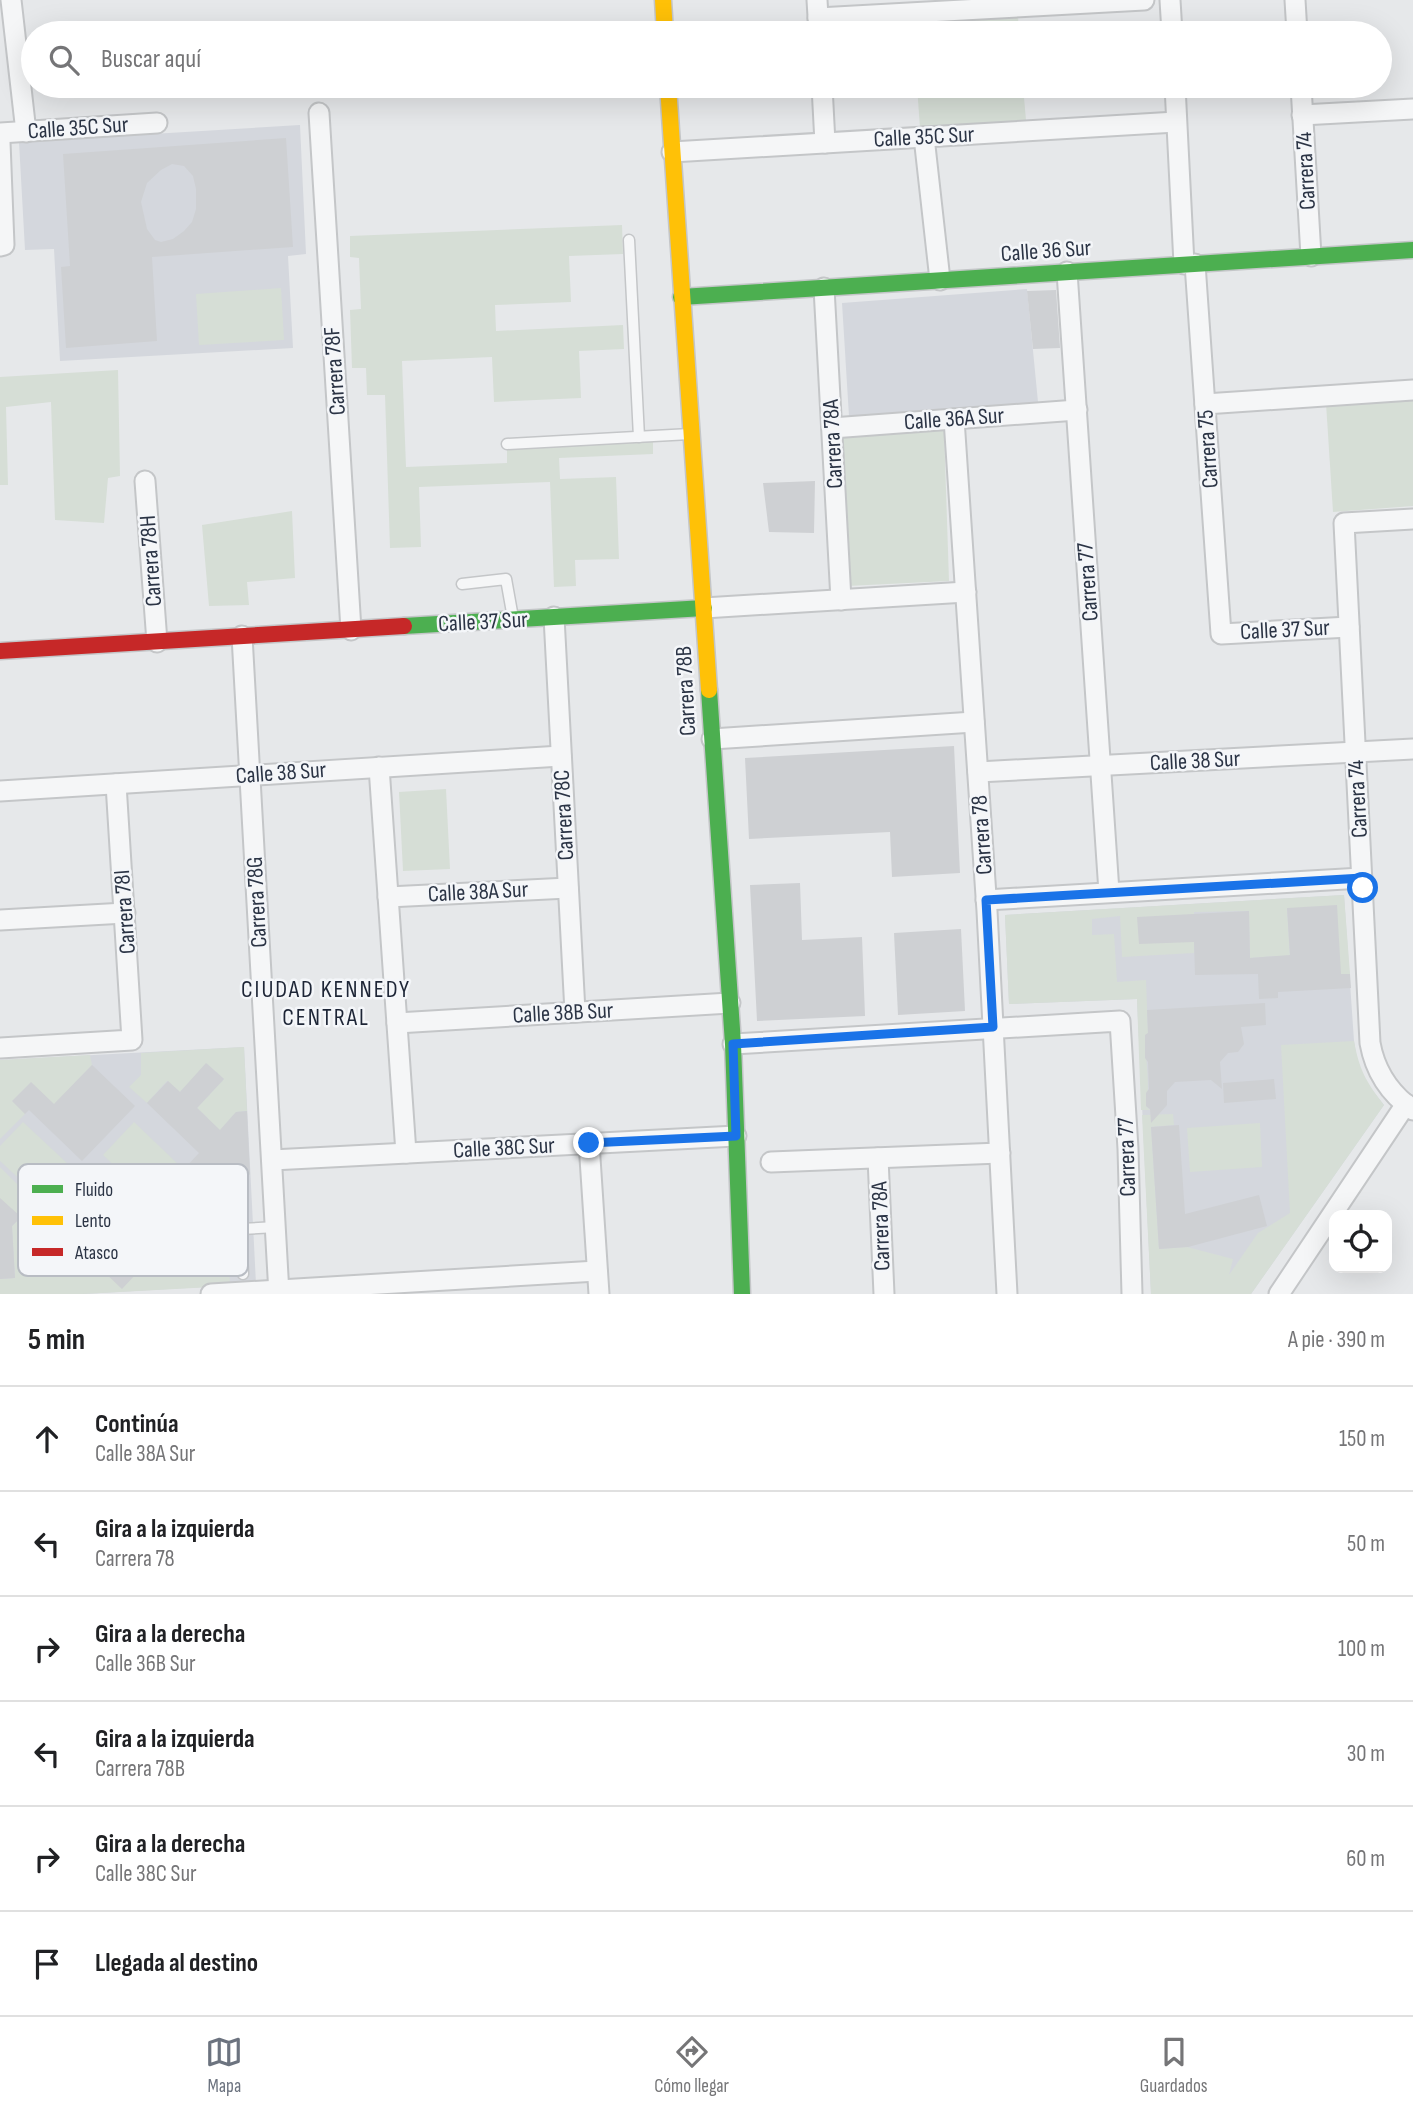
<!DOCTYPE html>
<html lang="es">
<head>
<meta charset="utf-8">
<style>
  :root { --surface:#fff; --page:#f2f2f2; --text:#202124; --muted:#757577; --line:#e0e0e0; --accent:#6c737f }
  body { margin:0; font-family:"Sofia Sans Condensed",sans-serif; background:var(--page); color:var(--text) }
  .controls { position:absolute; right:21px; bottom:21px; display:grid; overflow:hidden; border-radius:14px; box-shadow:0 7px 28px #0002 }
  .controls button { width:63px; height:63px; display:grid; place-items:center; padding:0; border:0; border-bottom:2px solid var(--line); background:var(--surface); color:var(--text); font:35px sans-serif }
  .stop { position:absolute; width:21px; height:21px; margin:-16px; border:5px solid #1a73e8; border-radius:50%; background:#fff }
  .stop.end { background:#1a73e8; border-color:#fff; box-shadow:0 2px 7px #0008 }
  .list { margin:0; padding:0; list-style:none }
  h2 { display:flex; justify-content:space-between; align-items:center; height:91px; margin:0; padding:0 28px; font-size:30px }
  h2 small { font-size:23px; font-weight:400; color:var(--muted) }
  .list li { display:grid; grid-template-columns:46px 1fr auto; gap:21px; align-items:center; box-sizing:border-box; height:105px; padding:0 28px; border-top:2px solid var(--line) }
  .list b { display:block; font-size:26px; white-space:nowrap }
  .list p { margin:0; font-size:23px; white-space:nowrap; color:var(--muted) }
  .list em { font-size:23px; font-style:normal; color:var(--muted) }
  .icon { flex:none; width:38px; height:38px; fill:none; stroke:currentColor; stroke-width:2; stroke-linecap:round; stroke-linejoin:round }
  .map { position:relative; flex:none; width:1413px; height:1294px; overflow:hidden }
  .search { position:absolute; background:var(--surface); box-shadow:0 7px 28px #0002; left:21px; right:21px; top:21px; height:77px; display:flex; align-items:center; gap:18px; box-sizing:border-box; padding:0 24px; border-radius:38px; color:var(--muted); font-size:26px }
  .sheet { height:721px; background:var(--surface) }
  nav { display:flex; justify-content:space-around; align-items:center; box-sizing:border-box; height:98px; border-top:2px solid var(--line); background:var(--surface); font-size:19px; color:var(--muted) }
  nav a { display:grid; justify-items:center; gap:4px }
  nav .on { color:var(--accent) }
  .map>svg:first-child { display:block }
  .built { fill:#d4d7dd }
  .green { fill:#d6ded6 }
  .building { fill:#ced0d3; fill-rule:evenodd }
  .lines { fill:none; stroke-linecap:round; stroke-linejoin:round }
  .lane-casing { stroke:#c4c6c8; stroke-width:13 }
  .street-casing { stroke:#c4c6c8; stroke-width:23 }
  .fast-casing { stroke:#c4c6c8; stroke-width:19 }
  .slow-casing { stroke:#c4c6c8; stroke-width:19 }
  .jam-casing { stroke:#c4c6c8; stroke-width:19 }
  .lane { stroke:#f5f6f7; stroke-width:10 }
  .street { stroke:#f5f6f7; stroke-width:19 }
  .fast { stroke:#4caf50; stroke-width:16 }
  .slow { stroke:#ffc107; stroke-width:16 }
  .jam { stroke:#c62828; stroke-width:16 }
  .route { stroke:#1a73e8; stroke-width:9 }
  .labels { text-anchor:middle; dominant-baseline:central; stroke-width:5; stroke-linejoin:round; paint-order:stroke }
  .street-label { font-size:23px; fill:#2b3445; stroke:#f4f6f9 }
  .neighbourhood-label { font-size:24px; letter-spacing:2px; fill:#1d2536; stroke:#f4f6f9 }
  .key { fill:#f4f6f9; stroke:#b8bcc3; stroke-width:2 }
  .key-label { font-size:19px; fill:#2b3445 }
</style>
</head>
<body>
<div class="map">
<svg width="1413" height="1294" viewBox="0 0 1413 1294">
  <rect width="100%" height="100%" fill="#e6e8ea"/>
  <g class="built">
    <polygon points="300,125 306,254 288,256 293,348 60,361 54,249 25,250 19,142"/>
    <polygon points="1027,289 1038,402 849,416 842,303"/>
    <polygon points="1344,895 1354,1041 1358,1065 1366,1082 1384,1105 1251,1294 1151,1294 1137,999 1009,1004 1005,915"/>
    <polygon points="244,1047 256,1284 83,1294 0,1294 0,1060"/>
  </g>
  <g class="green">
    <polygon points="1018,16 1019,33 914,33 913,23"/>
    <polygon points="917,86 1023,86 1026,120 920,128"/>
    <polygon points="622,225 623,254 569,256 571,302 495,305 496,331 623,325 624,349 579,351 581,398 494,402 492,357 402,361 406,467 507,463 507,444 653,438 653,454 559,458 560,479 616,477 619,559 575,560 576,586 554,587 550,482 419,487 421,547 390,548 385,395 367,395 366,368 352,368 350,310 361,309 359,258 350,257 350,236"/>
    <polygon points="281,288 284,340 199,345 196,294"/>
    <polygon points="118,370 120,476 108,478 104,523 55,520 51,402 6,407 8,485 0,485 0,377"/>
    <polygon points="1413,397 1413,506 1333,512 1326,403"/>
    <polygon points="944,429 949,581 847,586 841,433"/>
    <polygon points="292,511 295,578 247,582 249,605 209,606 202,525"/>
    <polygon points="446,789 450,869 403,871 399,792"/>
    <path d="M1344,895L1350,974H1341L1287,908L1291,977L1277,956L1250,958L1249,911L1194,912V953L1122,957L1120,916L1092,919V935L1114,934L1117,982L1146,980L1148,1033L1145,1036C1145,1060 1151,1081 1146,1106L1150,1110H1141L1137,999L1009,1004L1005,915Z"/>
    <path d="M1354,1041C1359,1069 1366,1082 1384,1105L1251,1294H1151L1142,1115L1173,1114L1174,1125L1151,1127L1159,1249L1187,1247L1233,1259L1229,1275L1258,1233L1290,1213L1281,1045Z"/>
    <polygon points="244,1047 247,1111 236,1112 212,1140 199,1128 208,1118 197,1108 224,1079 207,1064 180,1092 167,1081 147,1103 129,1087 141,1075 141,1053"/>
    <polygon points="90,1055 92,1065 54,1105 31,1083 25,1114 0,1139 0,1060"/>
    <polygon points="23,1122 68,1164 38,1196 0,1161 0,1146"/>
    <polygon points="134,1122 179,1165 148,1198 103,1155"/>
    <polygon points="1260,1123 1262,1167 1190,1172 1187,1128"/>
    <polygon points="0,1167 51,1218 42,1228 77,1264 123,1215 167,1241 165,1275 210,1228 176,1233 213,1193 227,1207 230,1286 83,1294 0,1294 0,1279 15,1278 12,1226 21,1217 0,1200"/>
  </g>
  <g class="building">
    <path d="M286,138L293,247L152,257L157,341L66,348L61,267L70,266L63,154ZM172,164L184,166L193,176L196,189V209L192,222L184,231L173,239L161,242L155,240L147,229L141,202L147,183L161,170Z"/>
    <polygon points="1056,290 1060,348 1033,349 1027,291"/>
    <polygon points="815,481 814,533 769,532 763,483"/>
    <polygon points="954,746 960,873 892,877 890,832 749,839 745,758"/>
    <polygon points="800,883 802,940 862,937 865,1016 757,1021 750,885"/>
    <polygon points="1337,905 1341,974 1350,974 1351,988 1278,992 1278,998 1259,999 1258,974 1195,975 1194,942 1139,944 1137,917 1249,911 1250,958 1290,955 1287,908"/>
    <polygon points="961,929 965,1011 898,1015 894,933"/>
    <polygon points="1265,1003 1266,1025 1241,1027 1244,1044 1238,1052 1228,1053 1220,1062 1222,1089 1211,1080 1175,1082 1167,1091 1167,1105 1151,1123 1150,1109 1146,1106 1146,1093 1149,1089 1148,1062 1145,1058 1145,1035 1148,1033 1147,1010"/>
    <polygon points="206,1063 224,1079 197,1108 220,1130 236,1112 247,1111 250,1175 242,1168 216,1196 213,1193 195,1213 210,1227 165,1275 149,1260 122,1289 100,1268 130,1236 76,1184 95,1164 149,1216 191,1172 186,1167 199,1153 147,1103 168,1081 180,1092"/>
    <polygon points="92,1065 135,1106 82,1161 29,1110 25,1114 12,1101 31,1082 54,1104"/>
    <polygon points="1274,1079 1276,1099 1224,1103 1223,1083"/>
    <polygon points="1179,1125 1185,1214 1259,1195 1267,1226 1188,1247 1159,1249 1151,1127"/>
    <polygon points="0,1198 21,1217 12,1226 15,1278 0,1279"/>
  </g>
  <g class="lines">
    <g class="lane-casing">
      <g id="lane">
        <polyline points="629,240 639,437"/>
        <polyline points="507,444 690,434"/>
        <polyline points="462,584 506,579 513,618"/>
        <polyline points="239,1191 243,1274"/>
        <polyline points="241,1229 276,1227"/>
      </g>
    </g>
    <g class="street-casing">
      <g id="street">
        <polyline points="11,0 26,132"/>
        <polyline points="817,0 819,33"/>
        <polyline points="1170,0 1172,33"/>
        <polyline points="1295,0 1297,33"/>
        <polyline points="818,18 1144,0"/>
        <polyline points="822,86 825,143"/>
        <polyline points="1175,86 1184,264"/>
        <polyline points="1301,86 1311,256"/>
        <polyline points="319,113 351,630"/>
        <polyline points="1302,115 1413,109"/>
        <polyline points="0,133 157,123"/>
        <polyline points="924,137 940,280"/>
        <polyline points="0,142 4,245 0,246"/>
        <polyline points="672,152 1176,122"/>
        <polyline points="1195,264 1221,634 1349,627"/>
        <polyline points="1067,272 1109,892"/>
        <polyline points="824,288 841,600"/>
        <polyline points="1205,404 1413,390"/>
        <polyline points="954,419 987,911 1007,1294"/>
        <polyline points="832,428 1077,410"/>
        <polyline points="145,481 157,642"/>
        <path d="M1413,519L1344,523L1370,1043C1375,1071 1389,1093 1413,1110"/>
        <polyline points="704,608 966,592"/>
        <polyline points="554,617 575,1012"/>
        <polyline points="242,636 279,1294"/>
        <polyline points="712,739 974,722"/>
        <polyline points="379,767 406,1153"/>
        <polyline points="978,772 1413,749"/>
        <polyline points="0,791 561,756"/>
        <polyline points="388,897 568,888"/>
        <polyline points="986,900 1362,878"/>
        <polyline points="0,920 125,913"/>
        <polyline points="397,1023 730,1003"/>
        <polyline points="733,1044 1120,1021 1128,1149 1132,1294"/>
        <polyline points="0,1048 132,1040 116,784"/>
        <polyline points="589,1143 599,1294"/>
        <polyline points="878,1158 884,1294"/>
        <polyline points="272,1160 736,1136"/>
        <polyline points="771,1162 1000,1153"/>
        <polyline points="211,1294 597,1271"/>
        <polyline points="1279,1294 1406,1104"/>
      </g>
    </g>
    <g class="fast-casing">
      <g id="fast">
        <polyline points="681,297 1413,250"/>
        <polyline points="404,626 704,608"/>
        <polyline points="709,690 733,1044 742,1294"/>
      </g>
    </g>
    <g class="slow-casing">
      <g id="slow">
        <polyline points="663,0 665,33"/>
        <polyline points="668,86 709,690"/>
      </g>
    </g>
    <g class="jam-casing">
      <polyline id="jam" points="0,651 404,626"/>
    </g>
    <use href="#lane" class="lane"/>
    <use href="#street" class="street"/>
    <use href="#fast" class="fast"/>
    <use href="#slow" class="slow"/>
    <use href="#jam" class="jam"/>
  </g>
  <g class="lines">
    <polyline class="route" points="589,1143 736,1136 733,1044 993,1027 986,900 1362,878 1363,888"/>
  </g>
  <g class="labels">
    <g class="street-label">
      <text transform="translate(78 128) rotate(-4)">Calle 35C Sur</text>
      <text transform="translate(924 137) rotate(-3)">Calle 35C Sur</text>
      <text transform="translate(1306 171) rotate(-93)">Carrera 74</text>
      <text transform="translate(1046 251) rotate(-4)">Calle 36 Sur</text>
      <text transform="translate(335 371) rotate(-94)">Carrera 78F</text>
      <text transform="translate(954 419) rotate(-4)">Calle 36A Sur</text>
      <text transform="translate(833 444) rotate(-93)">Carrera 78A</text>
      <text transform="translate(1208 449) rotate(-94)">Carrera 75</text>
      <text transform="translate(151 561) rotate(-94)">Carrera 78H</text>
      <text transform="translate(1088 582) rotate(-94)">Carrera 77</text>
      <text transform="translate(483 622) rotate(-3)">Calle 37 Sur</text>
      <text transform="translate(1285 630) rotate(-3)">Calle 37 Sur</text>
      <text transform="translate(686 691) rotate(-93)">Carrera 78B</text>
      <text transform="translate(1195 761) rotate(-3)">Calle 38 Sur</text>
      <text transform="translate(281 773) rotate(-4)">Calle 38 Sur</text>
      <text transform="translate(1358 799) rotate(-93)">Carrera 74</text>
      <text transform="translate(564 815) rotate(-93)">Carrera 78C</text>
      <text transform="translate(982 835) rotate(-94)">Carrera 78</text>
      <text transform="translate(478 892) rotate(-3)">Calle 38A Sur</text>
      <text transform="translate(257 902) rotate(-93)">Carrera 78G</text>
      <text transform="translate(125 912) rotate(-94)">Carrera 78I</text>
      <text transform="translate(563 1013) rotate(-3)">Calle 38B Sur</text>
      <text transform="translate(504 1148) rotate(-3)">Calle 38C Sur</text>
      <text transform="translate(1127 1157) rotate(-92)">Carrera 77</text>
      <text transform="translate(881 1226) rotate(-92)">Carrera 78A</text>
    </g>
    <g class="neighbourhood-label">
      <text x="326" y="989">CIUDAD KENNEDY<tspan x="326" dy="28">CENTRAL</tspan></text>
    </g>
  </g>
  <rect x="18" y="1164" width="230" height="112" rx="10" class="key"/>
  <rect x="32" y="1185" width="31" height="8" fill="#4caf50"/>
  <rect x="32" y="1216" width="31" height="9" fill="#ffc107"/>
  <rect x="32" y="1248" width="31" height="8" fill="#c62828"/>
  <g class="key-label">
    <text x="75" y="1196">Fluido</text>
    <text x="75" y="1227">Lento</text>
    <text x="75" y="1259">Atasco</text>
  </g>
</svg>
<div class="controls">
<button><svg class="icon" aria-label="locate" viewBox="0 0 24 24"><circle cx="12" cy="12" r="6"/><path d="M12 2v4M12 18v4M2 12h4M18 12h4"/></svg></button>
</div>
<div class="stop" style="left:1363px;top:888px"></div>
<div class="stop end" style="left:589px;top:1143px"></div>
<div class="search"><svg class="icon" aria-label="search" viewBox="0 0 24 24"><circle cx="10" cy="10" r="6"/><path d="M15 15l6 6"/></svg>Buscar aquí</div>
</div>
<section class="sheet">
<h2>5 min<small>A pie · 390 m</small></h2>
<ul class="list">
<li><svg class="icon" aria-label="ahead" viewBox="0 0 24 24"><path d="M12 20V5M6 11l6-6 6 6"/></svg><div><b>Continúa</b><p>Calle 38A Sur</p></div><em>150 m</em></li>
<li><svg class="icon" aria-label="left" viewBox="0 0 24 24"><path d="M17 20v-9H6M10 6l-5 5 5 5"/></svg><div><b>Gira a la izquierda</b><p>Carrera 78</p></div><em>50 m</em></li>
<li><svg class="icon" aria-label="right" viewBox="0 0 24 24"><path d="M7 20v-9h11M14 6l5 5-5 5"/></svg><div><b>Gira a la derecha</b><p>Calle 36B Sur</p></div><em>100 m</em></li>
<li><svg class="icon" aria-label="left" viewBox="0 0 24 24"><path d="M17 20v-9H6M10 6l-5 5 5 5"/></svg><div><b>Gira a la izquierda</b><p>Carrera 78B</p></div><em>30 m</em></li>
<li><svg class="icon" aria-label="right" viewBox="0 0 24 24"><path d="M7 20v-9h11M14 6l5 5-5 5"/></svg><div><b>Gira a la derecha</b><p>Calle 38C Sur</p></div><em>60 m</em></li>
<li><svg class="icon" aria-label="arrive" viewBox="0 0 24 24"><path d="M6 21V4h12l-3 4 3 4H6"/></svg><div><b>Llegada al destino</b></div></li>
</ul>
</section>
<nav>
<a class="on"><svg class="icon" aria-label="map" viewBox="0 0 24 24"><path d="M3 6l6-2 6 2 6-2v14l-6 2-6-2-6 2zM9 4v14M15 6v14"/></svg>Mapa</a>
<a><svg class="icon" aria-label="directions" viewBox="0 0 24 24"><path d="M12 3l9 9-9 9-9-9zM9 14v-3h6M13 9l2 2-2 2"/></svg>Cómo llegar</a>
<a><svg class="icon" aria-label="saved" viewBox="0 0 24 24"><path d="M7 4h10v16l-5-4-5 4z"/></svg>Guardados</a>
</nav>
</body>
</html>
